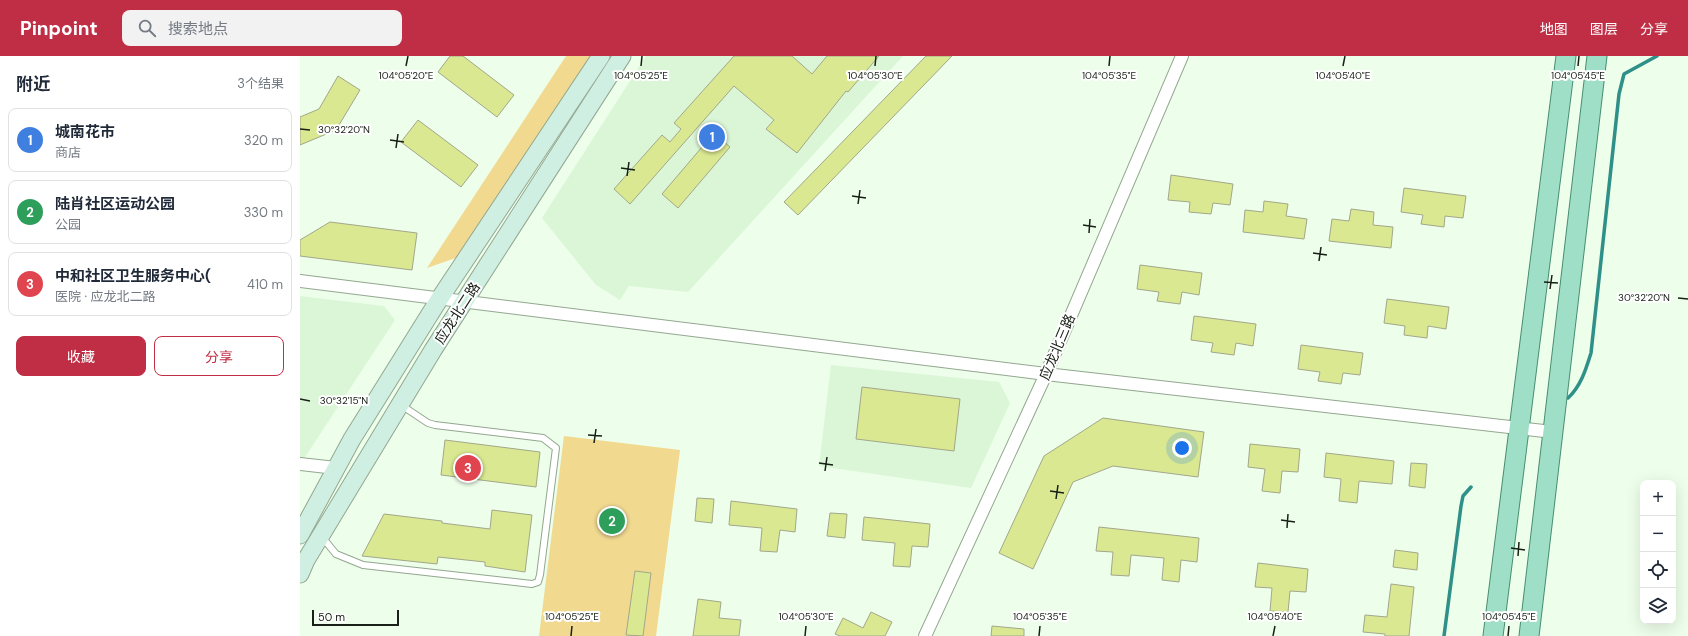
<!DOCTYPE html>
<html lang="zh">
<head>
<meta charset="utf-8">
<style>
  :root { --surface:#fff; --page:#f2f2f3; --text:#1f2937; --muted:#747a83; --line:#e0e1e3; --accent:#bf2e45 }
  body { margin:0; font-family:"DM Sans","Noto Sans SC",sans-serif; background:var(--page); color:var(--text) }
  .controls { position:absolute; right:12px; bottom:12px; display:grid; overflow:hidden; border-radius:8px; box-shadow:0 4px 16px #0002 }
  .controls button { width:36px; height:36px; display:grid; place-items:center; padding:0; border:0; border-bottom:1px solid var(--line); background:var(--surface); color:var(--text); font:20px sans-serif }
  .scale { position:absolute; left:12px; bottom:10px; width:87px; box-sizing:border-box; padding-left:4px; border:2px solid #182017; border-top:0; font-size:11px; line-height:14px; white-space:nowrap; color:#182017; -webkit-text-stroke:3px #fff; paint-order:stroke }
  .you { position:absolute; left:882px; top:392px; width:14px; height:14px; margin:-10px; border:3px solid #fff; border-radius:50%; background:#1a73e8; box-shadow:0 0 0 6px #1a73e833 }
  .badge { display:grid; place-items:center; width:26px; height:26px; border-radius:50%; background:var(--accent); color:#fff; font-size:13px; font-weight:700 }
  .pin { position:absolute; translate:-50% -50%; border:2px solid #fff; box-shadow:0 1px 4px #0006 }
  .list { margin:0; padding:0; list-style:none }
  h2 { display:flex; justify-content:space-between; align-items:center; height:52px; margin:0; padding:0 16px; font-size:17px }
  h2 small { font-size:13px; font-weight:400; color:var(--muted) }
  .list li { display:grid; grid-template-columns:26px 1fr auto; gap:12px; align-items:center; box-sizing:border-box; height:64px; margin:0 8px 8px; padding:0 8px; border:1px solid var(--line); border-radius:8px }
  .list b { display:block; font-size:15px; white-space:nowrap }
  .list p { margin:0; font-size:13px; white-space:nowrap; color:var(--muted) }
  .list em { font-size:13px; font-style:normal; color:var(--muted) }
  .actions { display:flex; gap:8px; padding:12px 16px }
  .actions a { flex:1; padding:9px 0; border:1px solid var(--accent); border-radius:8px; text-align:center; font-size:14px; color:var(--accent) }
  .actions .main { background:var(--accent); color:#fff }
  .icon { flex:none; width:22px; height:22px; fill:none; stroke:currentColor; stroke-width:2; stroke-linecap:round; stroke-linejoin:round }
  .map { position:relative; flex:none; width:1388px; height:580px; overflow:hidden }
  header { display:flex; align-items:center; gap:24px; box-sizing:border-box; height:56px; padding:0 20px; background:var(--accent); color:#fff }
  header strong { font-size:19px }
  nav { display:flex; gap:22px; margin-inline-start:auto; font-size:14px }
  .search { width:280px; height:36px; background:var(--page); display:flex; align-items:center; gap:10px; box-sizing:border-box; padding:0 14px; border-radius:8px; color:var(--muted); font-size:15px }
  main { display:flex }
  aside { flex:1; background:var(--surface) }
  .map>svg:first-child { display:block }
  .built { fill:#dbf6d7 }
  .green { fill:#f1d990 }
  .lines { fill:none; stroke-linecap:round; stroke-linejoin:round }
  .stream { stroke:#2e9089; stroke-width:3.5 }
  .building { fill:#dae991; stroke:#a2a78b }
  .lane-casing { stroke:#93a790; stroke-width:8 }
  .street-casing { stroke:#93a790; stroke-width:14 }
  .secondary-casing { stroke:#93a790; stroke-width:19 }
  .primary-casing { stroke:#478e71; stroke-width:21 }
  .lane { stroke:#fff; stroke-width:6 }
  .street { stroke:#fff; stroke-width:12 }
  .secondary { stroke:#d0efe3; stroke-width:17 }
  .primary { stroke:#a0dfc7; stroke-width:19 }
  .ticks { fill:none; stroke:#182017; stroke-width:1.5 }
  .labels { text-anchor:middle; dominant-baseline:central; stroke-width:4; stroke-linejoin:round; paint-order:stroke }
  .street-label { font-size:14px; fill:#182017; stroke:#fff }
  .ticks-label { font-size:10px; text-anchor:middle; fill:#182017; stroke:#fff; stroke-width:4; stroke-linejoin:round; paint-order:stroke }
</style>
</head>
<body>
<header>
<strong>Pinpoint</strong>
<div class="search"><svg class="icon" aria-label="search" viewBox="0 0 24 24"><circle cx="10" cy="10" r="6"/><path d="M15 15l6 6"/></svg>搜索地点</div>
<nav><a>地图</a><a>图层</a><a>分享</a></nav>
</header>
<main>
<aside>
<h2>附近<small>3个结果</small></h2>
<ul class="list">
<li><span class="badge" style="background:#3f7fe0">1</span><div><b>城南花市</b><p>商店</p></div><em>320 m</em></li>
<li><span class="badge" style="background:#2e9e5b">2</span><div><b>陆肖社区运动公园</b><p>公园</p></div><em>330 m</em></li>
<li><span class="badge" style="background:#e0444e">3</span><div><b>中和社区卫生服务中心(</b><p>医院 · 应龙北二路</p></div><em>410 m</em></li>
</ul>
<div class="actions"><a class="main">收藏</a><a>分享</a></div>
</aside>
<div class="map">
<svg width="1388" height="580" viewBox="0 0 1388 580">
  <rect width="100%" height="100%" fill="#edfeea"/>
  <g class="built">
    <polygon points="346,0 603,0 388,236 329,230 320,244 296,229 242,162"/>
    <polygon points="0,240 84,250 95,264 5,401 0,401"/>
    <polygon points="531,309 699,326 710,347 671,432 519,410"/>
  </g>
  <g class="green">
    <polygon points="266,0 290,0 164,199 127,212"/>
    <polygon points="264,380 380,394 356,580 239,580"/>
  </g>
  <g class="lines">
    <g class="stream">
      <path d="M1268,342C1281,330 1286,313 1291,297L1319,38L1324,18L1357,0"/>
      <polyline points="1144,580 1161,450 1163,440 1171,431"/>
    </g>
  </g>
  <g class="building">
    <polygon points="150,0 163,0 214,39 197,61 138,16"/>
    <polygon points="434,0 492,0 512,18 527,0 579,0 548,36 546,35 497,97 466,73 474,64 434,30 330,148 314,133 362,79 370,86 381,73 374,67"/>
    <polygon points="626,0 652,0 498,159 484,146"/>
    <polygon points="38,20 60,34 36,74 0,89 0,61 19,53"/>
    <polygon points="118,64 178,109 161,131 101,86"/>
    <polygon points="414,77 430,91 378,152 362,138"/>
    <polygon points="871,119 933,128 930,149 913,147 911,158 889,156 890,146 868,144"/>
    <polygon points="1104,132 1166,140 1163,162 1145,160 1144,171 1121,168 1123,159 1101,156"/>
    <polygon points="964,145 988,148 986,160 1007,163 1004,183 943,176 945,154 963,156"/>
    <polygon points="1051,153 1074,156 1073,169 1093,171 1091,192 1029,185 1032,163 1049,165"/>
    <polygon points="30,166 117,177 112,214 0,200 0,184"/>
    <polygon points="840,209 902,217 899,239 882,236 880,248 857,245 859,236 837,233"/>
    <polygon points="1087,243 1149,251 1146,273 1128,270 1127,282 1104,279 1105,270 1084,267"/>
    <polygon points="894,260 956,268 953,290 936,287 934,299 911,296 913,287 891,284"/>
    <polygon points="1001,289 1063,297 1060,319 1043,317 1041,328 1018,325 1020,316 998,313"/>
    <polygon points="562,331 660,343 654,395 556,383"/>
    <polygon points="803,362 904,376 898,421 813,410 773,426 733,513 699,497 744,400"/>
    <polygon points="145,384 240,396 236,431 141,419"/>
    <polygon points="950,388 1000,393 998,416 982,415 980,437 962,435 965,413 948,411"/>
    <polygon points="1026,397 1094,405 1092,428 1059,425 1057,447 1039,445 1041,423 1024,421"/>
    <polygon points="1111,407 1127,408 1125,432 1109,430"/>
    <polygon points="397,442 414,443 412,467 395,465"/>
    <polygon points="431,445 497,453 495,476 480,474 477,496 460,495 462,472 429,469"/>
    <polygon points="192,454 232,459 225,516 185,510 185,506 138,501 137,508 62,500 84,458 142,465 142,467 190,473"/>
    <polygon points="530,457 547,458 545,482 527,480"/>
    <polygon points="564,461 630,468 628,491 612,490 610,511 593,510 595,487 562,484"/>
    <polygon points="799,471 899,482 897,506 881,504 879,526 862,524 864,502 831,499 829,520 811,519 813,496 796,495"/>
    <polygon points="1095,494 1118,497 1117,514 1093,511"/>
    <polygon points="958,507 1008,513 1006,536 990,535 988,556 970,555 972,532 955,531"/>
    <polygon points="335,515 351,517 343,580 326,579"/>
    <polygon points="1091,528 1114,531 1109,580 1085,580 1085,578 1063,576 1065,559 1087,561"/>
    <polygon points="398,543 421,546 419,562 441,564 439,580 393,580"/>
    <polygon points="571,556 592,566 585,580 540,580 535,578 543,562 563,572"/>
    <polygon points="692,570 724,573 724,580 691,580"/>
  </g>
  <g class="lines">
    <g class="lane-casing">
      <polyline id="lane" points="22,481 36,498 63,509 232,528 238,526 240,519 256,392 243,382 135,369 128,367 101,349"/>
    </g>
    <g class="street-casing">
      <g id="street">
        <polyline points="0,225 746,318 1253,376"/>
        <polyline points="0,408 36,412"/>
        <polyline points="625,580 746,318 882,0"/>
      </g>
    </g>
    <g class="secondary-casing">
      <g id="secondary">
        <polyline points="0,479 52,383 140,242 301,0"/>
        <polyline points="0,518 6,504 133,294 322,0"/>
      </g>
    </g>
    <g class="primary-casing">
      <g id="primary">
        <polyline points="1193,580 1266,0"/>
        <polyline points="1229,580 1297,0"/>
      </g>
    </g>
    <use href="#lane" class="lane"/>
    <use href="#street" class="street"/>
    <use href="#secondary" class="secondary"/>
    <use href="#primary" class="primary"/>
  </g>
  <path class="ticks" d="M106,10L108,0M341,10L342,0M575,10L576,0M809,10L810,0M1043,10L1045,0M1278,10L1279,0M0,73L10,74M90,84L104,86M96,92L98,78M321,112L335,114M327,120L329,106M552,140L566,142M558,148L560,134M783,169L796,171M789,177L790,163M1013,197L1027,199M1019,205L1021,191M1244,226L1258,227M1250,233L1252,219M1378,242L1388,243M0,343L10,345M288,379L302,380M294,387L296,373M519,407L533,409M525,415L527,401M750,435L764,437M756,443L758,429M981,464L995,466M987,472L988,458M1211,492L1225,494M1218,500L1219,486M271,580L272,570M505,580L506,570M739,580L740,570M973,580L975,570M1208,580L1209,570"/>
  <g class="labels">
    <g class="street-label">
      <text transform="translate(157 257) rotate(-57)">应龙北二路</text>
      <text transform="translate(757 291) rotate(-67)">应龙北三路</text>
    </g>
  </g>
  <g class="ticks-label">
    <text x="106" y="23">104°05'20"E</text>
    <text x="341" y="23">104°05'25"E</text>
    <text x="575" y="23">104°05'30"E</text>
    <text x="809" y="23">104°05'35"E</text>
    <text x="1043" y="23">104°05'40"E</text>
    <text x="1278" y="23">104°05'45"E</text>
    <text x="44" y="77">30°32'20"N</text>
    <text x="1344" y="245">30°32'20"N</text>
    <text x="44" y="348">30°32'15"N</text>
    <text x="272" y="564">104°05'25"E</text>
    <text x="506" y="564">104°05'30"E</text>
    <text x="740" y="564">104°05'35"E</text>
    <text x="975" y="564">104°05'40"E</text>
    <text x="1209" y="564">104°05'45"E</text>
  </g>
</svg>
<div class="controls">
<button>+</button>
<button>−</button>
<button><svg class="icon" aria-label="locate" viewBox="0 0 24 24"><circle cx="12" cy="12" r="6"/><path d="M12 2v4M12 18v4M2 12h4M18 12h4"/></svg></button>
<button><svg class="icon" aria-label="layers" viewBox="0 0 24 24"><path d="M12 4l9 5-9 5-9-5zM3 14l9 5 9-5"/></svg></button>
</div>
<div class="scale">50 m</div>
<div class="you"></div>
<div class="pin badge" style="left:412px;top:81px;background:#3f7fe0">1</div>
<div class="pin badge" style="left:312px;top:465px;background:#2e9e5b">2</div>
<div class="pin badge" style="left:168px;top:412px;background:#e0444e">3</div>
</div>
</main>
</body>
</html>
